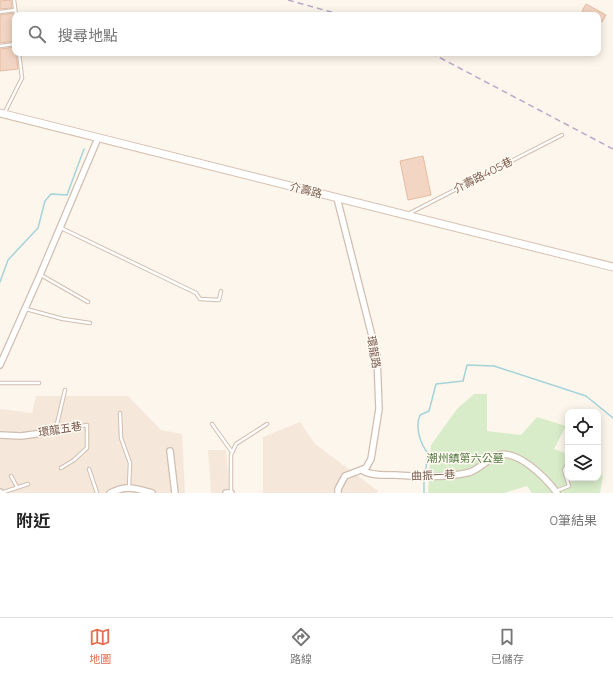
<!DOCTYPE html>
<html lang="zh-TW">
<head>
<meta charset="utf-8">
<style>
  :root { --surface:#fff; --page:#f2f2f2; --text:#222; --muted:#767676; --line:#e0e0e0; --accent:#e76f51 }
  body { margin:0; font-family:Montserrat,"Noto Sans TC",sans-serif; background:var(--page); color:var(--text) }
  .controls { position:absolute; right:12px; bottom:12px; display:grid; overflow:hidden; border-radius:8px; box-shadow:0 2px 10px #0003 }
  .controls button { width:36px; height:36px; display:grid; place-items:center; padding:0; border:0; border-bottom:1px solid var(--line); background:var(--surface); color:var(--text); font:20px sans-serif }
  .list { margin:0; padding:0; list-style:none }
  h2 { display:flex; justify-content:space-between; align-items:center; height:52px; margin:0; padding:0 16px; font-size:17px }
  h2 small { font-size:13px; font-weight:400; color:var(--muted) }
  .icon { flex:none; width:22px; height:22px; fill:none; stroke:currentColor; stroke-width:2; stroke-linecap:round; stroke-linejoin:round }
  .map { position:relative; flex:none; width:613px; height:493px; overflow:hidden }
  .search { position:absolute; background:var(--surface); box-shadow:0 2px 10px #0003; left:12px; right:12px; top:12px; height:44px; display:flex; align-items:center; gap:10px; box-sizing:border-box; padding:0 14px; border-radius:8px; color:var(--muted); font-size:15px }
  .sheet { height:124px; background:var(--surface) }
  nav { display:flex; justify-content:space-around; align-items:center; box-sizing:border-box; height:56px; border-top:1px solid var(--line); background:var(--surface); font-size:11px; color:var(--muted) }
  nav a { display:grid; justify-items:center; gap:2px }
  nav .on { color:var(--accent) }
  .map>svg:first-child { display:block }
  .residential { fill:#f5e8da }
  .green { fill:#d8ecc9 }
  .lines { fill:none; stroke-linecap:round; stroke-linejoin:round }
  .stream { stroke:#a5d3da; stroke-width:1.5 }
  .building { fill:#f3d5c3; stroke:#e6bba3 }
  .service-casing { stroke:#d1beb0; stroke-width:4.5 }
  .minor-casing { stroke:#d1beb0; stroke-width:8 }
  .secondary-casing { stroke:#d6c0b0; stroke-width:9 }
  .service { stroke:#fff; stroke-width:2.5 }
  .minor { stroke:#fff; stroke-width:5.5 }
  .secondary { stroke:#fff; stroke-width:7 }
  .rail { stroke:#b9a8c9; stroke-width:1.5; stroke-dasharray:6 4; stroke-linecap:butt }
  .labels { text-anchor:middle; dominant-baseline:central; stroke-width:3; stroke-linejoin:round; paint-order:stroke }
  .street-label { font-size:11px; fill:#7a5c4d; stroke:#fffaf3 }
  .park-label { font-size:11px; fill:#537a41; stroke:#fffaf3 }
</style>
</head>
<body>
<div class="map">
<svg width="613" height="493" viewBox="0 0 613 493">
  <rect width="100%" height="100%" fill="#fdf6ec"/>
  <g class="residential">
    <polygon points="36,396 128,396 161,430 182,434 185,493 0,493 0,409 32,413"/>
    <polygon points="300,422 315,444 378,491 377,493 263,493 263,437"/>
    <polygon points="208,450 226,450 230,493 211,493"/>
  </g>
  <polygon class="green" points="474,394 487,394 487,431 521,435 537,417 566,426 554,449 568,454 568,478 598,478 598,470 603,476 600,493 532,493 527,486 504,493 428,493 431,445 457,409"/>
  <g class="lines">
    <g class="stream">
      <polyline points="0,282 8,260 38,228 45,201 51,194 67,195 84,149"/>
      <path d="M425,475L428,453C420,444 415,427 420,415L429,411L436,384L463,381L467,365L494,366L586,396L613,418"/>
      <polyline points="424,493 424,479"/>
    </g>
  </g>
  <g class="building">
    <polygon points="11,0 12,8 0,9 0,1"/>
    <polygon points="586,4 606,15 602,22 598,20 598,15 589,15 582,11"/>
    <polygon points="13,13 15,41 0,43 0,15"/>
    <polygon points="15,47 18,69 0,71 0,49"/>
    <polygon points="423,156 431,195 408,200 400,161"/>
  </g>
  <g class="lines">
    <g class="service-casing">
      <g id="service">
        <polyline points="14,0 16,15"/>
        <polyline points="0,12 15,10"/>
        <polyline points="0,46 15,44"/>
        <polyline points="5,112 22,78 19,53"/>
        <polyline points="408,214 562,135"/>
        <polyline points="61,228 196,293 200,299 219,300 221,291"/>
        <polyline points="41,275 88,302"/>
        <polyline points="26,309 63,319 90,323"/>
        <polyline points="0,383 39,383"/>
        <polyline points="120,413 121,438 130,463 129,487"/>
        <polyline points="212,424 232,452"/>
        <polyline points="61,468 74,460 87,448 87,425 58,431 57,424 65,390"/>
        <polyline points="89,469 97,493"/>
        <polyline points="11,476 17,487"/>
        <polyline points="556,491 569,486 564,470 568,463"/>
        <polyline points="1,493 28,484"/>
        <polyline points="231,493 231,455 236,444 267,424"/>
      </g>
    </g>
    <g class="minor-casing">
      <g id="minor">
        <polyline points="337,198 377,356 379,409 371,459 366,468 345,476 338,489 338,493"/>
        <polyline points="0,365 40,275 98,138"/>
        <polyline points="0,435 21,436 58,431"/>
        <polyline points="170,451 175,493"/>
        <path d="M362,470C370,476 385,475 395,475C419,477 443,478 467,473C478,471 486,460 496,456C516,447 546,478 557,493"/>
        <polyline points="0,492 0,493"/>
        <path d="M110,493C127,485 134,488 152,493"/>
        <polyline points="226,493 231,493"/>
      </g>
    </g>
    <g class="secondary-casing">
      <polyline id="secondary" points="0,113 613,267"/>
    </g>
    <use href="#service" class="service"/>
    <use href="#minor" class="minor"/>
    <use href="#secondary" class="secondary"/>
    <g class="rail">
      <polyline points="288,0 342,15"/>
      <polyline points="431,53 613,149"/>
    </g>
  </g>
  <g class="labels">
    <g class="street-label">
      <text transform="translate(483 175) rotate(-27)">介壽路405巷</text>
      <text transform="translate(306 190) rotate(14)">介壽路</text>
      <text transform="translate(374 352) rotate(80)">環龍路</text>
      <text transform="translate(60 429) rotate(-9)">環龍五巷</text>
      <text transform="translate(433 475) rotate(-2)">曲振一巷</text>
    </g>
    <g class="park-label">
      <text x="465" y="458">潮州鎮第六公墓</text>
    </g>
  </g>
</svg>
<div class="controls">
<button><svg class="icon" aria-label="locate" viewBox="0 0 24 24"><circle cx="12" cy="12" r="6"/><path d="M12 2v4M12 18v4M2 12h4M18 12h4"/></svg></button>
<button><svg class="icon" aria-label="layers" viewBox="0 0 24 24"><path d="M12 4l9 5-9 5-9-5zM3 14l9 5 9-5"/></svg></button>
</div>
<div class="search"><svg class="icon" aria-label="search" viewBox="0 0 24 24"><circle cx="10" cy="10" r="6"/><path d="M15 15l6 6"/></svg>搜尋地點</div>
</div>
<section class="sheet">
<h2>附近<small>0筆結果</small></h2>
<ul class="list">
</ul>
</section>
<nav>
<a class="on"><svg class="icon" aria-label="map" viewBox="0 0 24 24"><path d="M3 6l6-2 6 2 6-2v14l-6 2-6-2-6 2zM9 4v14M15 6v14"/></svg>地圖</a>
<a><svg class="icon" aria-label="directions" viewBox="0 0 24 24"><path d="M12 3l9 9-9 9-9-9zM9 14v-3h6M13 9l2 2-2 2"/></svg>路線</a>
<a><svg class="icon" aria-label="saved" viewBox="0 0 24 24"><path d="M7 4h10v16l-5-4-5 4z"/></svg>已儲存</a>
</nav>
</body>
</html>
